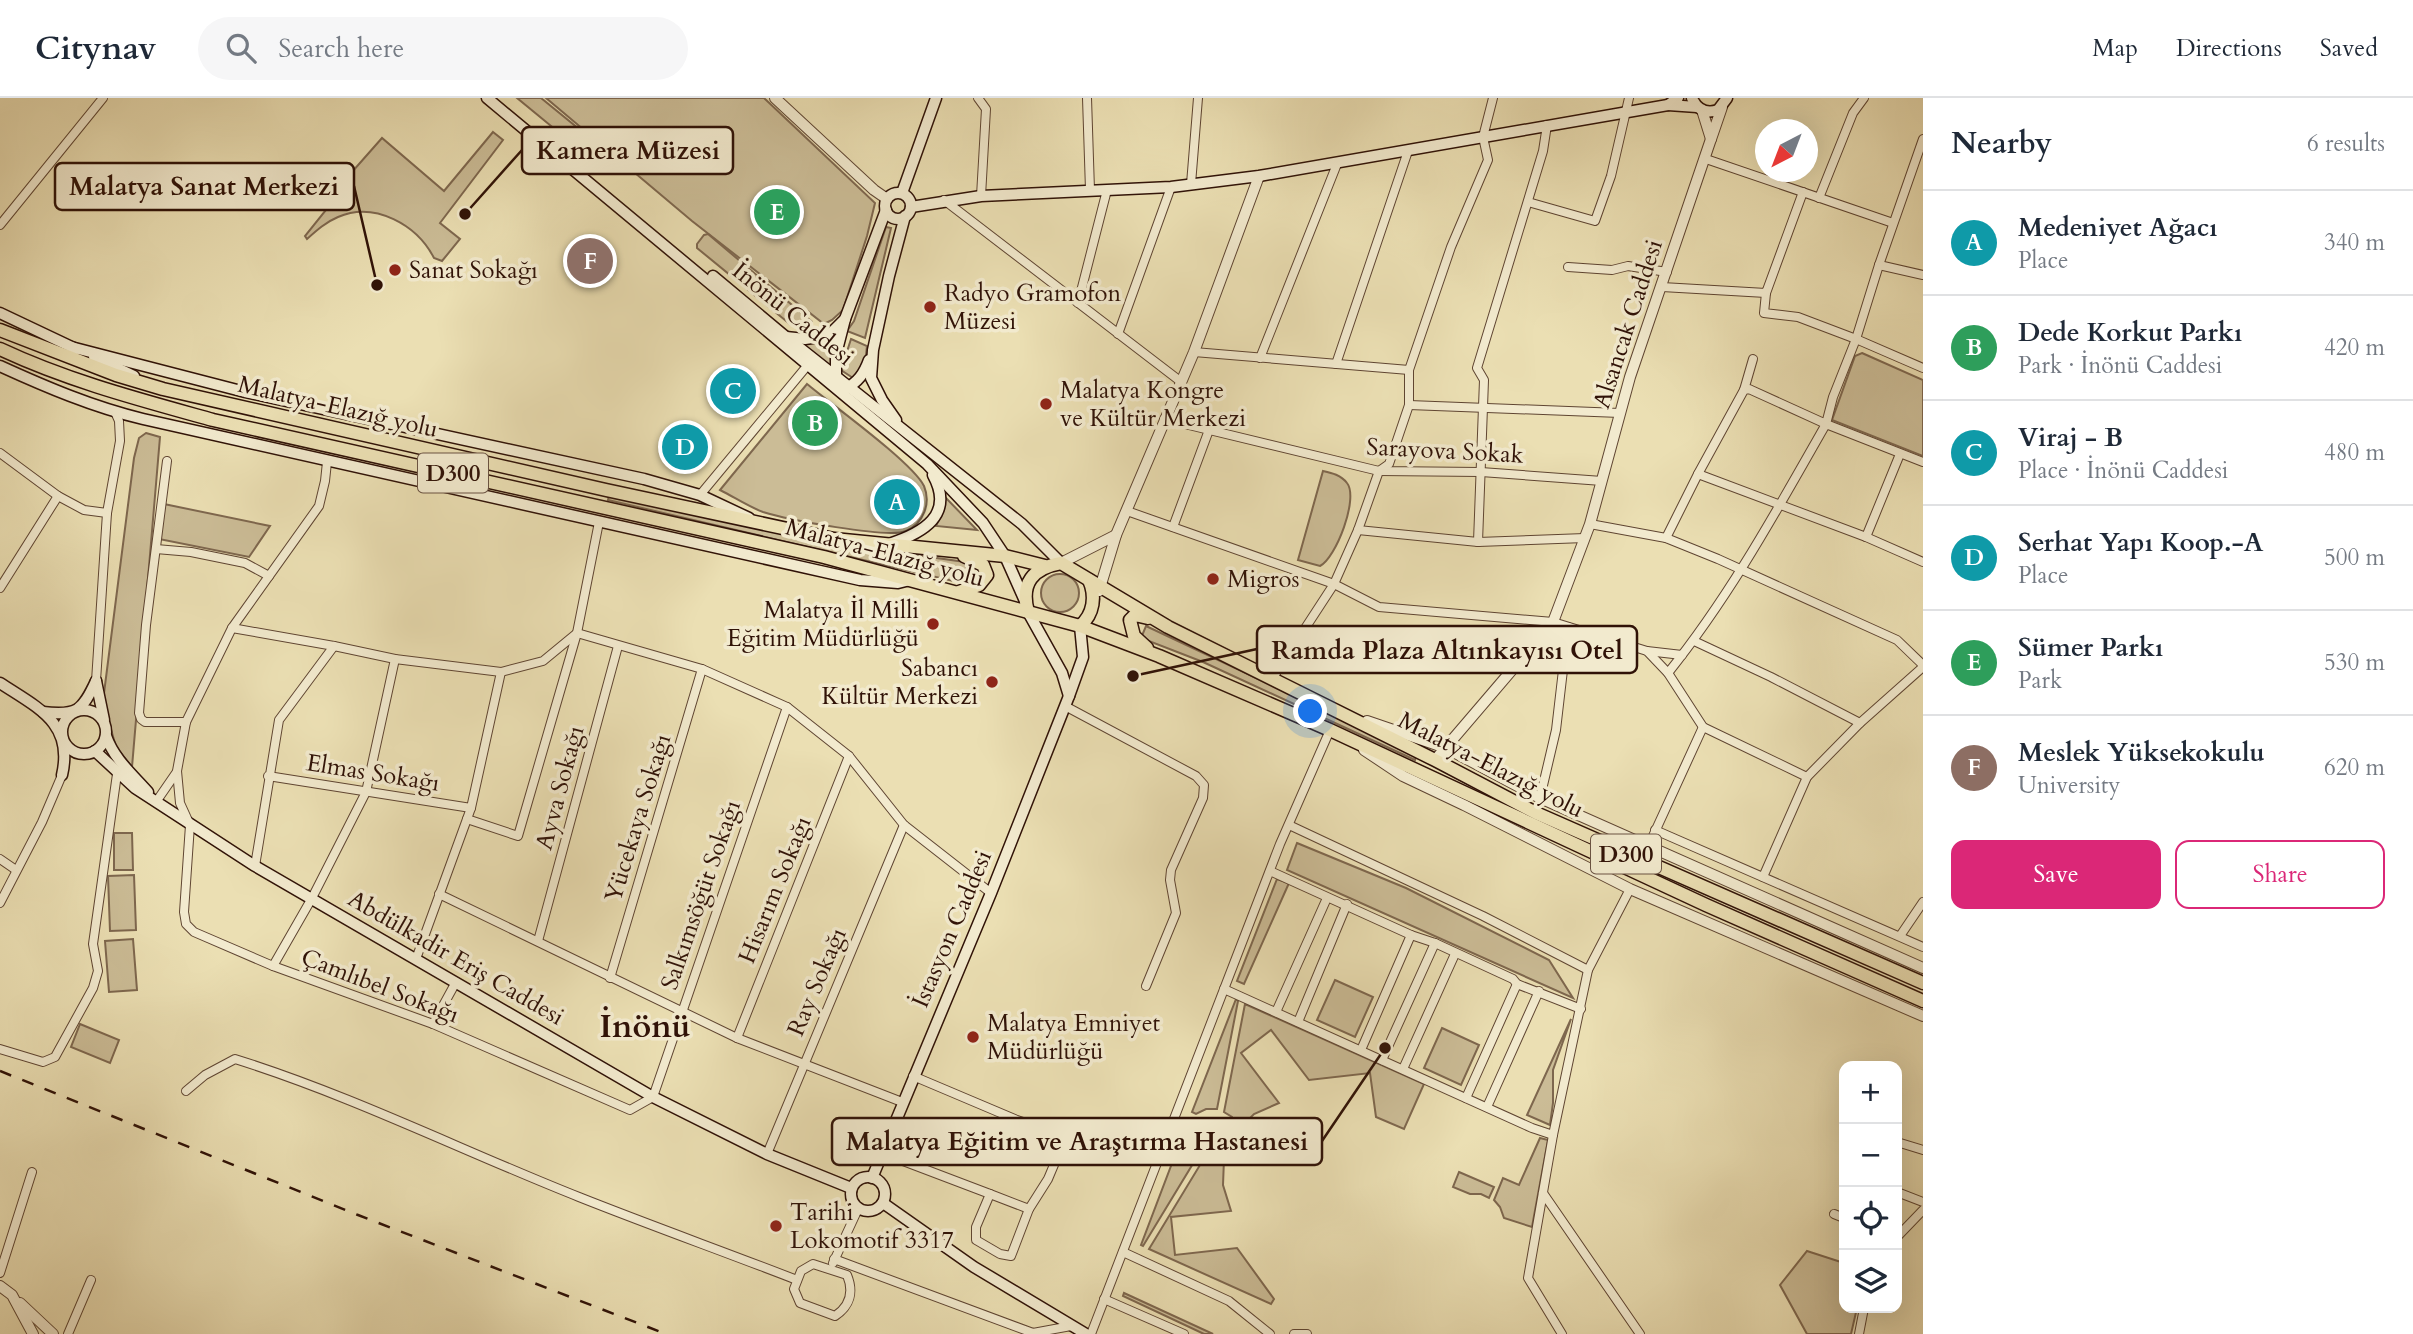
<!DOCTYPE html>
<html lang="en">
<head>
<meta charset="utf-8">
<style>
  :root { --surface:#fff; --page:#f6f6f7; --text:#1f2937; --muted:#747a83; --line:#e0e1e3; --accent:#db2777 }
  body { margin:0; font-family:Cardo,serif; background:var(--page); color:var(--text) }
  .controls { position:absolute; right:21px; bottom:21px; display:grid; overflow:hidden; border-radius:14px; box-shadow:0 7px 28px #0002 }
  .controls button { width:63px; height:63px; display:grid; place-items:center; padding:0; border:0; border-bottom:2px solid var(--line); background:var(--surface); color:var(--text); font:35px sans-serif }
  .compass { position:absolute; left:1755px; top:21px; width:63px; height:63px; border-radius:50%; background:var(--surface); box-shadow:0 7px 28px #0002; rotate:222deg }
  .you { position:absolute; left:1311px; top:614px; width:24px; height:24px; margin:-18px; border:5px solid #fff; border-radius:50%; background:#1a73e8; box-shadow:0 0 0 10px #1a73e833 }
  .badge { display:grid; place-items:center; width:46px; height:46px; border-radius:50%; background:var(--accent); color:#fff; font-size:23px; font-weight:700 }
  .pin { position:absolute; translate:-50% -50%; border:4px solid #fff; box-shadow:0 2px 7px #0006 }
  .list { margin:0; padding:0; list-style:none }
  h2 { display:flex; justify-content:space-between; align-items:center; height:91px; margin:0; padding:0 28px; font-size:30px }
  h2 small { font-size:23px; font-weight:400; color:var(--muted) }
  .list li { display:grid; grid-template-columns:46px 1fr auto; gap:21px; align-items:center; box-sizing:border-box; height:105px; padding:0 28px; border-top:2px solid var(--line) }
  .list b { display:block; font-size:26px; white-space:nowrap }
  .list p { margin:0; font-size:23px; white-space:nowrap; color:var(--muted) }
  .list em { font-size:23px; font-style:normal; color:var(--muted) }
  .actions { display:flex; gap:14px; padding:21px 28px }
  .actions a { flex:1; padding:16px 0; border:2px solid var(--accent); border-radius:14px; text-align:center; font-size:24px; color:var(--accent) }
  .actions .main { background:var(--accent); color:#fff }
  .icon { flex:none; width:38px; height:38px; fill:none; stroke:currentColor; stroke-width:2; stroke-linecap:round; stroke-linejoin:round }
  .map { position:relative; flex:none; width:1923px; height:1236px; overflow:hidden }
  header { display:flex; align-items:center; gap:42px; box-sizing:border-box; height:98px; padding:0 35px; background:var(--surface); border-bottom:2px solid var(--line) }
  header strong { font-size:33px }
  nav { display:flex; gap:38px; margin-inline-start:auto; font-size:24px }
  .search { width:490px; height:63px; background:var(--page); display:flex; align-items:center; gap:18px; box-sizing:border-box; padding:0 24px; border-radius:38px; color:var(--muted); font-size:26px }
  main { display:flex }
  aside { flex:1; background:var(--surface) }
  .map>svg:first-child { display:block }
  .green { fill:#cbbc96; stroke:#7e674e; stroke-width:2 }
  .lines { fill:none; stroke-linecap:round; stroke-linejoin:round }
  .minor-casing { stroke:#5f4532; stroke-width:10 }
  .tertiary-casing { stroke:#5f4532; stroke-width:12 }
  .secondary-casing { stroke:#301207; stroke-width:13 }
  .trunk-casing { stroke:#301207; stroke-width:15 }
  .minor { stroke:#f2eace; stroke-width:8 }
  .tertiary { stroke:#f2eace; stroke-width:10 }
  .secondary { stroke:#f2eace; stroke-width:10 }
  .trunk { stroke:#ebdfb3; stroke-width:12 }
  .rail { stroke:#301207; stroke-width:2.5; stroke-dasharray:12 12; stroke-linecap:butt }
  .poi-dot { fill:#8f2418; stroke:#f2eace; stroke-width:2.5 }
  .labels { text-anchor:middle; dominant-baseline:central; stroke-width:7; stroke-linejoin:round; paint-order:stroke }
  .shield { fill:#f2eace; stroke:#6a5343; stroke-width:2 }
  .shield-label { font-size:23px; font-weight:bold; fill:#301207 }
  .poi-label { font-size:24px; fill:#301207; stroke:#f2eace; text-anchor:start }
  .street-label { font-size:24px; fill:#301207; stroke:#f2eace }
  .district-label { font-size:32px; font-weight:bold; fill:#301207; stroke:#f2eace }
  .leader { fill:none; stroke:#301207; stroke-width:2.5 }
  .callout-dot { fill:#301207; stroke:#f2eace; stroke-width:2.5 }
  .callout { fill:#f2eace; stroke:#301207; stroke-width:2.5 }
  .callout-label { font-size:26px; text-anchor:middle; font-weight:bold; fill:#301207 }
</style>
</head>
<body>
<header>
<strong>Citynav</strong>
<div class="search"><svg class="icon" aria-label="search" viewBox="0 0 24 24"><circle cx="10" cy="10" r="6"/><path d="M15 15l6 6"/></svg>Search here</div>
<nav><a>Map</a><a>Directions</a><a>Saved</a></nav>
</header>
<main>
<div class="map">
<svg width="1923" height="1236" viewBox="0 0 1923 1236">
  <rect width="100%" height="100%" fill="#ebdfb3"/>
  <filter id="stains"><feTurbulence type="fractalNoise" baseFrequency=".00286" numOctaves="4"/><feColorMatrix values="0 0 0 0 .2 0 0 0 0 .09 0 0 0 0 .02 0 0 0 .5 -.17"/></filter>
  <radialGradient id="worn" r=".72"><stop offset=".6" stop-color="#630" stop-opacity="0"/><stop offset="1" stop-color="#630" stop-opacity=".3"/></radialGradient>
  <g class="green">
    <path d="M517,0H541L590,40C589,45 584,50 579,51Z"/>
    <polygon points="546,0 764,0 875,105 867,138 843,212 832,222 824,226 692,123"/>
    <path d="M493,34L503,42L440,125L460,141L442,163L434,160C417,127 375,103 338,119C326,124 317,132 307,141L305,138L338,97L344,83L382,40L444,93Z"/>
    <polygon points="886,129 891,130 865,240 847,233 854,223"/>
    <polygon points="708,136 811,223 791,227 697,150 697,146 704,137"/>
    <polygon points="837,238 832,270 801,246"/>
    <polygon points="851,241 867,248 865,265 853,280 841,272"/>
    <polygon points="1862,255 1923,282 1923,358 1832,322 1855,258"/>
    <path d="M807,286C831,306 912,364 924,388C931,405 924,425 906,433C888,441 785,421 763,414C749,409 734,399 720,392Z"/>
    <polygon points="146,335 160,339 132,669 116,649 103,603 134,360 139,340"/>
    <path d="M1323,373C1332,375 1341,377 1347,385C1359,400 1336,460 1320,468L1298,462Z"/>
    <polygon points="609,397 844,447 965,464 970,487 608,402"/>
    <polygon points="945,399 977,432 936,428 943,413"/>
    <polygon points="164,406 270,428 249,459 159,441"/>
    <circle cx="1060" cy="495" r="19"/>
    <polygon points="1146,528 1417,656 1415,662 1203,564 1141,540"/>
    <polygon points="114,735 132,735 133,772 114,772"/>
    <polygon points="1297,745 1406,790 1549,862 1573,900 1287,772"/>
    <polygon points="134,777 136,832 110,833 108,778"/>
    <polygon points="1277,781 1289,785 1244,886 1237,883"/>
    <polygon points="133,841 137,892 109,894 105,843"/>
    <polygon points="1335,882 1373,899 1355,939 1317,922"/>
    <polygon points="1236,901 1238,903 1217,1011 1206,1011 1196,1016 1192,1014"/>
    <polygon points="1245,906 1424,986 1404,1031 1376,1019 1370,975 1309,982 1271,932 1241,955 1279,1005 1254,1016 1238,1032 1232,1019 1224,1014"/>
    <polygon points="1571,921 1553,972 1553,1005 1550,1027 1527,1017"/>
    <polygon points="80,926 119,942 110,965 71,949"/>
    <polygon points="1442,930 1479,947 1461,987 1424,970"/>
    <polygon points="1182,1039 1186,1040 1190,1051 1197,1059 1143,1148 1141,1147"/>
    <polygon points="1540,1040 1548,1042 1532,1129 1504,1120 1500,1109 1494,1102 1503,1080 1519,1087"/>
    <polygon points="1224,1061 1223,1087 1231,1113 1171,1119 1175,1157 1237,1150 1274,1201 1271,1206 1149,1151 1203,1062 1213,1064"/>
    <polygon points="1459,1074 1494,1089 1489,1100 1481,1096 1470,1096 1453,1089"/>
    <polygon points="1807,1153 1844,1165 1844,1210 1857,1210 1851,1236 1807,1236 1780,1187"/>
    <polygon points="1124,1195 1213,1236 1204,1236 1123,1198"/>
  </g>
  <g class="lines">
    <g class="minor-casing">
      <g id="minor">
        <polyline points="978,0 986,11 981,98"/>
        <polyline points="1087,0 1090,92"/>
        <polyline points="1923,41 1879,167 1856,241 1923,270"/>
        <polyline points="1706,61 1893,125"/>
        <polyline points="1191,86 1198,0"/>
        <polyline points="1819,100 1853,15 1864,0"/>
        <polyline points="944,102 1180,283"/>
        <polyline points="1528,104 1595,123 1611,78 1629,0"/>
        <polyline points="0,127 103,0"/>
        <polyline points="1879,167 1923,177"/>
        <polyline points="1568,169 1612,172 1628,168 1667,174"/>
        <polyline points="1662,189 1766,195 1803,94"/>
        <polyline points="1078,205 1107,92"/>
        <polyline points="1118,236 1171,89"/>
        <polyline points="1194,254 1409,272"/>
        <polyline points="1260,260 1337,66"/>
        <polyline points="1336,266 1408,53"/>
        <polyline points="1744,292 1753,261"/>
        <polyline points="1409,307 1620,315"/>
        <polyline points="1164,321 1379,373 1481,374 1602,383"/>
        <polyline points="0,355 58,398 84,412 107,415"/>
        <polyline points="167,363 146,527 139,615 141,621 145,624 186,624"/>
        <polyline points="327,364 325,383 319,408 232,530 186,624 177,673 180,705 190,727 184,814 186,826 194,834 273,868 433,926 630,1012 653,999 787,609"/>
        <polyline points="1698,376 1866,439 1923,464"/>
        <polyline points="700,397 807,268"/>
        <polyline points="1127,413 1334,486 1379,509 1553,524 1647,553 1668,575 1703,629"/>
        <polyline points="1590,426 1666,440 1718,461 1897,542 1923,567"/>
        <polyline points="1173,429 1209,332"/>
        <polyline points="1358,432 1478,444 1585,440"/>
        <polyline points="1866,439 1900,356"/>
        <polyline points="1666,440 1698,376 1744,292 1749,291 1826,326 1833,299 1856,241 1798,219 1764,215 1766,195"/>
        <polyline points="1478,444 1484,282 1477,270 1543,53 1547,27"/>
        <polyline points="156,451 191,454 245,465 269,478"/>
        <polyline points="0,490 58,398"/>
        <polyline points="232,530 334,548 395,561 501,574 543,563 577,535 702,571 787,609 849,658 904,727 991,795"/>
        <polyline points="1694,543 1771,579 1860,625"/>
        <polyline points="1647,553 1682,557"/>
        <path d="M1668,575C1730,498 1777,412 1826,326L1923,364"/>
        <polyline points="1272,581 1334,486 1358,432 1379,373 1389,366 1409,307 1409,272 1451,149 1488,62 1483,39 1493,0"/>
        <polyline points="96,583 107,415 120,343 119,323 115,314"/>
        <polyline points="1065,608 1196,678 1204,687 1203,700 1171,772 1170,782 1176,815 1146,888"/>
        <polyline points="268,678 471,710"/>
        <polyline points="1540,700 1556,632 1568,529"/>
        <polyline points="156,704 176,675"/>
        <polyline points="467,721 518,738 577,535 599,424"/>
        <polyline points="1289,727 1483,818 1588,872"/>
        <polyline points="1655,732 1923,849"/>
        <polyline points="1648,749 1703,629 1807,679"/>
        <polyline points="0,761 16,772"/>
        <polyline points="255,768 279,622 334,548"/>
        <polyline points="1270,773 1411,837 1435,845 1513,881 1517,886 1581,911"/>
        <polyline points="1763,779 1807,679 1860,625 1923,569"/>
        <polyline points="439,796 737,940 902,1004"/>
        <polyline points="0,805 42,724 62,677"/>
        <polyline points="1900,838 1923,804"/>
        <polyline points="538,843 618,548"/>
        <polyline points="416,861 471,710 501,574"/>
        <polyline points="273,868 312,800 366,694 395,561"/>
        <polyline points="610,880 702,571"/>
        <polyline points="1224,891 1532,1030 1553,1037"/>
        <polyline points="1276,914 1327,800"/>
        <polyline points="1298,924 1347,806"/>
        <polyline points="433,926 456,884"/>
        <polyline points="737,940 849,658"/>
        <polyline points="0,951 43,964 55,959 93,890 98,873 93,846 117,676"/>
        <polyline points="1361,952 1411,837"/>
        <polyline points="1382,962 1435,845"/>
        <polyline points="1403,971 1455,856"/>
        <path d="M186,993L205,977L235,961C353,998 465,1054 579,1099C652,1128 725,1154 797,1182"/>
        <polyline points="1466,1000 1517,886"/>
        <polyline points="1487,1009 1539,893"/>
        <polyline points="1897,1044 1923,1052"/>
        <polyline points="882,1055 990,1096 976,1129 976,1142 1000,1156 1011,1158 1029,1111 1048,1081 1064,1043 1053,1034 1017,1022 913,978"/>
        <polyline points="767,1056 904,727"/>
        <polyline points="1897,1094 1923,1104"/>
        <polyline points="1543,1095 1640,1236"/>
        <polyline points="990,1096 1029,1111"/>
        <polyline points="1834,1116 1844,1120"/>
        <polyline points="1897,1139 1923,1112"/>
        <polyline points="1123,1154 1229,1203 1270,1236"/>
        <polyline points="834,1161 1033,1235 1071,1228"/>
        <polyline points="833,1165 858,1111"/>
        <path d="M813,1166L847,1177C854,1194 850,1208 835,1218L800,1205L794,1191L801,1173Z"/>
        <polyline points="0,1175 32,1074"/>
        <polyline points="1104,1201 1184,1236"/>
        <polyline points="68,1236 91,1182"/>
        <polyline points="1091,1236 1280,746 1330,632"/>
        <polyline points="1294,1236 1307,1236"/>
        <polyline points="1562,1236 1528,1180 1553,1037 1588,872 1630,791"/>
        <polyline points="1859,1236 1864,1210"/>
      </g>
    </g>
    <g class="tertiary-casing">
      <g id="tertiary">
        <polyline points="775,0 874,92 887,101"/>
        <polyline points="1702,12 1711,41 1722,9"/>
        <polyline points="1061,465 1116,437"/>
        <polyline points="1099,493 1116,437 1194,254 1259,78"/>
        <polyline points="1367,623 1446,650 1540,700 1923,870"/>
        <polyline points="1364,652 1403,678 1464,707 1630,791 1923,918"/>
        <polyline points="1435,662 1553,524 1590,426 1630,279 1711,41"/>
        <polyline points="0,1188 12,1197 33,1236"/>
        <polyline points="20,1205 53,1236"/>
      </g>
    </g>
    <g class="secondary-casing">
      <g id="secondary">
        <polyline points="487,0 927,366 983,425 1005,458 1025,503"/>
        <polyline points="1678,0 1668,7 1697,9"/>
        <path d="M1692,0C1697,12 1706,16 1718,12L1727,0"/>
        <polyline points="902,95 936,0"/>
        <circle cx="898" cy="108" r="13"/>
        <polyline points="911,109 981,98 1171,89 1259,78 1668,7"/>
        <polyline points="713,178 786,239 1022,426 1061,465"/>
        <polyline points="0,215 76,251"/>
        <polyline points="786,239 805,241 819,239 830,236 845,221 886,112"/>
        <polyline points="71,249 245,294 644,381 700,397 749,420"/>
        <polyline points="94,259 134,278"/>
        <path d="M0,268C46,289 93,309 143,321L860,482L898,485L910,482"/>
        <polyline points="836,284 836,256 845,221"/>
        <path d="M845,291C858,284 864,276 869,262"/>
        <polyline points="896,322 882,302 871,280 873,252 889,178 905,118"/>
        <path d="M889,446C923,435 955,417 933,377"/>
        <polyline points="1028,514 1062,575 1069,598"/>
        <polyline points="96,583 104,622"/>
        <path d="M0,585C38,610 74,625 62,677"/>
        <circle cx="84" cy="634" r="22"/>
        <path d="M43,614C77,618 82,613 96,583"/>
        <path d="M106,638C114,661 132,676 148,694"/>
        <polyline points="95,653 135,690 255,768 653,999 767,1056 851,1090"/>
        <circle cx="868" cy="1096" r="17"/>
        <polyline points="872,1080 991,795 1069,598 1083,559 1080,528"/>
        <polyline points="883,1105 974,1169 1086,1236"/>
      </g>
    </g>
    <g class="trunk-casing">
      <g id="trunk">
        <polyline points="0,232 116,277 163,291 606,392 834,441 1005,458 1045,468"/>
        <path d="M0,251C68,283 141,302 213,322L824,459L1080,528L1159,558L1330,632L1706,807L1923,903"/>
        <polyline points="959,494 979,487 987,477 983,467 964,458"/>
        <path d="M1028,514C1020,485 1033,470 1061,465L1168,529L1435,662L1536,715L1923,885"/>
        <path d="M1080,528C1094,516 1096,498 1089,482"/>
        <polyline points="1147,550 1134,538 1130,522 1135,517 1148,520"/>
      </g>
    </g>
    <use href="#minor" class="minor"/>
    <use href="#tertiary" class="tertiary"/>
    <use href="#secondary" class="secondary"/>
    <use href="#trunk" class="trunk"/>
    <polyline class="rail" points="0,973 358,1117 666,1236"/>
  </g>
  <g class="poi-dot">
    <circle cx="395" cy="172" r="7"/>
    <circle cx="930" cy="209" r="7"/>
    <circle cx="1046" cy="306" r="7"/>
    <circle cx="1213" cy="481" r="7"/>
    <circle cx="933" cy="526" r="7"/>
    <circle cx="992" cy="584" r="7"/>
    <circle cx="973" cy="939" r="7"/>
    <circle cx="776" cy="1128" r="7"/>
  </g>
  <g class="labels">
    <g class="shield">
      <rect x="418" y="355.5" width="70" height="39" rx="5"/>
      <rect x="1591" y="736.5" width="70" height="39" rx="5"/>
    </g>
    <g class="shield-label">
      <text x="453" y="375">D300</text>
      <text x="1626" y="756">D300</text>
    </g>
    <g class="poi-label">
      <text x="409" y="172">Sanat Sokağı</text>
      <text x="944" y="195">Radyo Gramofon<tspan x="944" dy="28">Müzesi</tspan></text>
      <text x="1060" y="292">Malatya Kongre<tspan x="1060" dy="28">ve Kültür Merkezi</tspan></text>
      <text x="1227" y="481">Migros</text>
      <text x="919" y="512" text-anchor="end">Malatya İl Milli<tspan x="919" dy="28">Eğitim Müdürlüğü</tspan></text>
      <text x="978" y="570" text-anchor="end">Sabancı<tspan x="978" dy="28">Kültür Merkezi</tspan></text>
      <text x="987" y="925">Malatya Emniyet<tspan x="987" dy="28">Müdürlüğü</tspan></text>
      <text x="790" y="1114">Tarihi<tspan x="790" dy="28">Lokomotif 3317</tspan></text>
    </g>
    <g class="street-label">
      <text transform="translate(793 216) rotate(39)">İnönü Caddesi</text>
      <text transform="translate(1628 226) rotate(-72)">Alsancak Caddesi</text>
      <text transform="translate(338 309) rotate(13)">Malatya-Elazığ yolu</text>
      <text transform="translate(1445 353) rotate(3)">Sarayova Sokak</text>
      <text transform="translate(885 455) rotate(15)">Malatya-Elazığ yolu</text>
      <text transform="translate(1491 667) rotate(27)">Malatya-Elazığ yolu</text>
      <text transform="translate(373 675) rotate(9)">Elmas Sokağı</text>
      <text transform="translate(560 690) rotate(-75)">Ayva Sokağı</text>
      <text transform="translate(638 720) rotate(-73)">Yücekaya Sokağı</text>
      <text transform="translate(775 792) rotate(-68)">Hisarım Sokağı</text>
      <text transform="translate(701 797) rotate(-71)">Salkımsöğüt Sokağı</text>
      <text transform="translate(952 831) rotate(-67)">İstasyon Caddesi</text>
      <text transform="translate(456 860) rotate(30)">Abdülkadir Eriş Caddesi</text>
      <text transform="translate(817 884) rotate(-67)">Ray Sokağı</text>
      <text transform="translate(380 888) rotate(21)">Çamlıbel Sokağı</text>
    </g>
    <g class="district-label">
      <text x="645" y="929">İnönü</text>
    </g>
  </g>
  <path class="leader" d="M465 116L522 52M377 187L354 88M1133 578L1257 551M1385 950L1322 1043"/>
  <g class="callout-dot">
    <circle cx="465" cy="116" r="7"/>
    <circle cx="377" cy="187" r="7"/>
    <circle cx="1133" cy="578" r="7"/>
    <circle cx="1385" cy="950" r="7"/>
  </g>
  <g class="callout">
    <rect x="522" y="29" width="211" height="47" rx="7"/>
    <rect x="55" y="65" width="299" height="47" rx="7"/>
    <rect x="1257" y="528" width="380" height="47" rx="7"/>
    <rect x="832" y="1020" width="490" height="47" rx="7"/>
  </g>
  <g class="callout-label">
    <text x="628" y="61">Kamera Müzesi</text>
    <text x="204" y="97">Malatya Sanat Merkezi</text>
    <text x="1447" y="561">Ramda Plaza Altınkayısı Otel</text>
    <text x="1077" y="1052">Malatya Eğitim ve Araştırma Hastanesi</text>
  </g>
  <rect width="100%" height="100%" filter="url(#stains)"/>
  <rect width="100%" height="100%" fill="url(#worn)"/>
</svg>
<div class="controls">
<button>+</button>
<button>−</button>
<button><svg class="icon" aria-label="locate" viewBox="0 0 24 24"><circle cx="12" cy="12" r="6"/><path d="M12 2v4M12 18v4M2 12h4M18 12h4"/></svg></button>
<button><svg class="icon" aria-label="layers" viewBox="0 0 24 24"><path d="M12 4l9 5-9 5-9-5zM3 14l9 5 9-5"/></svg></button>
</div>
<svg class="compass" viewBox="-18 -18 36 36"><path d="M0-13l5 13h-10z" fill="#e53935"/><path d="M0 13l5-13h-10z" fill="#747a83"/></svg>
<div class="you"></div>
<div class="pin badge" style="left:897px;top:404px;background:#0f9aa8">A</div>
<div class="pin badge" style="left:815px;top:325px;background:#2e9e5b">B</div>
<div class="pin badge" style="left:733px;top:293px;background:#0f9aa8">C</div>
<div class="pin badge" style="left:685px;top:349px;background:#0f9aa8">D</div>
<div class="pin badge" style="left:777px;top:114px;background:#2e9e5b">E</div>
<div class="pin badge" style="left:590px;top:163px;background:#8d6e63">F</div>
</div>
<aside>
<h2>Nearby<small>6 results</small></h2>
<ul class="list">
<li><span class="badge" style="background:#0f9aa8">A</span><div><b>Medeniyet Ağacı</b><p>Place</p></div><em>340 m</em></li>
<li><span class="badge" style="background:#2e9e5b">B</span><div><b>Dede Korkut Parkı</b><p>Park · İnönü Caddesi</p></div><em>420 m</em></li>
<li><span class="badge" style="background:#0f9aa8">C</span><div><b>Viraj - B</b><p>Place · İnönü Caddesi</p></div><em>480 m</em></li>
<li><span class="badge" style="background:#0f9aa8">D</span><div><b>Serhat Yapı Koop.-A</b><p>Place</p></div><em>500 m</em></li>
<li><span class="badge" style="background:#2e9e5b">E</span><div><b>Sümer Parkı</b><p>Park</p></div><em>530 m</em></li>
<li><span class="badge" style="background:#8d6e63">F</span><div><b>Meslek Yüksekokulu</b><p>University</p></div><em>620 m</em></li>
</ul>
<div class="actions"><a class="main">Save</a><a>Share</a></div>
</aside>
</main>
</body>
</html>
